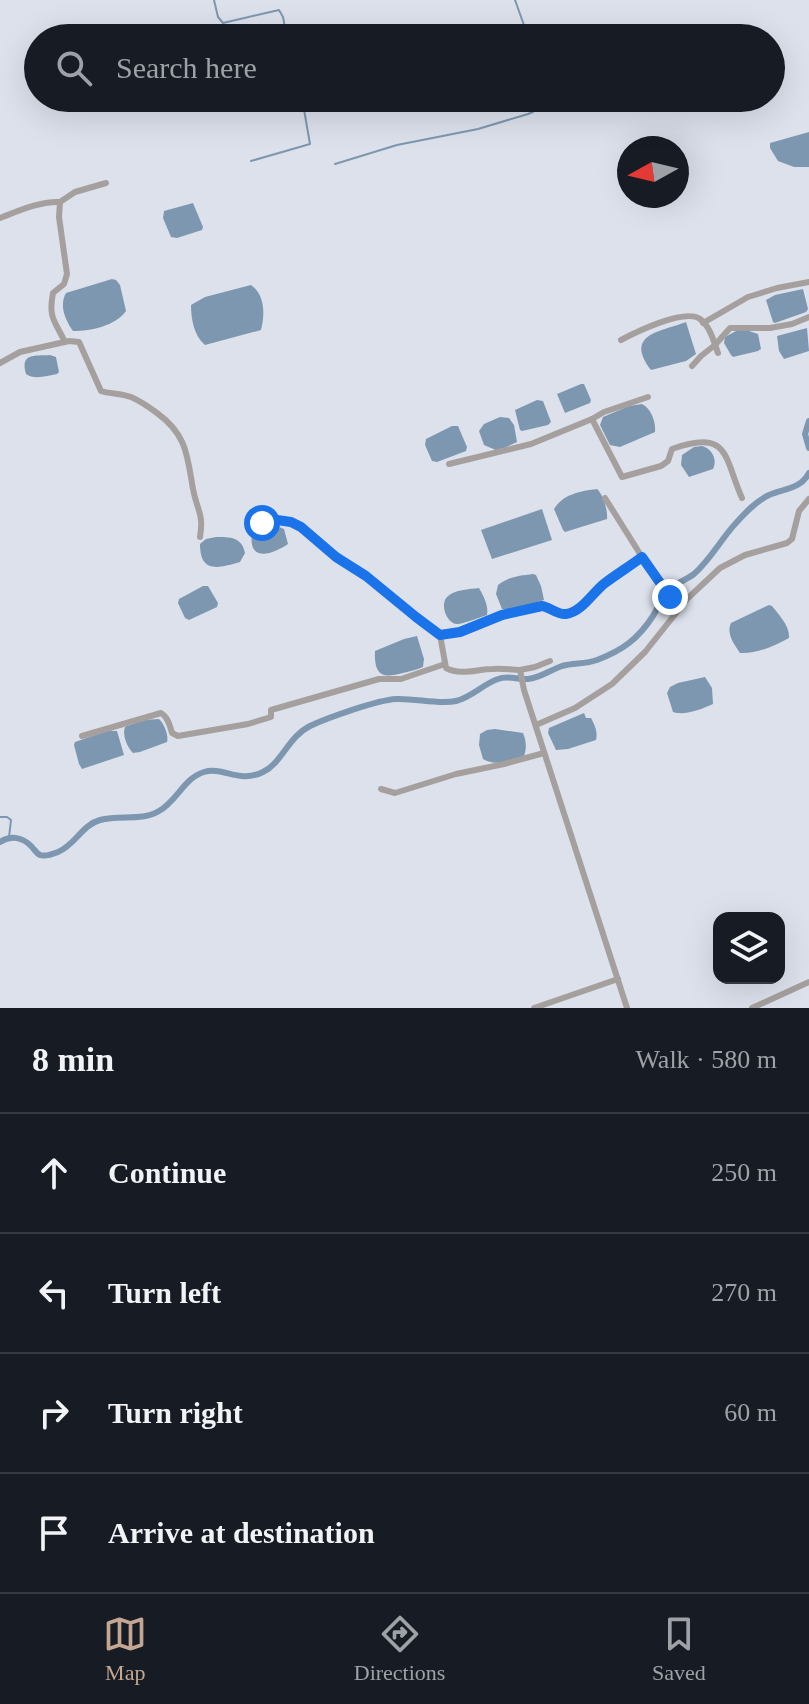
<!DOCTYPE html>
<html lang="en">
<head>
<meta charset="utf-8">
<style>
  :root { --surface:#171b24; --page:#20242c; --text:#f1f3f6; --muted:#9ea1a6; --line:#363941; --accent:#c4a792 }
  body { margin:0; font-family:Georgia,serif; background:var(--page); color:var(--text) }
  .controls { position:absolute; right:24px; bottom:24px; display:grid; overflow:hidden; border-radius:16px; box-shadow:0 8px 32px #0002 }
  .controls button { width:72px; height:72px; display:grid; place-items:center; padding:0; border:0; border-bottom:2px solid var(--line); background:var(--surface); color:var(--text); font:40px sans-serif }
  .compass { position:absolute; left:617px; top:136px; width:72px; height:72px; border-radius:50%; background:var(--surface); box-shadow:0 8px 32px #0002; rotate:262deg }
  .stop { position:absolute; width:24px; height:24px; margin:-18px; border:6px solid #1a73e8; border-radius:50%; background:#fff }
  .stop.end { background:#1a73e8; border-color:#fff; box-shadow:0 2px 8px #0008 }
  .list { margin:0; padding:0; list-style:none }
  h2 { display:flex; justify-content:space-between; align-items:center; height:104px; margin:0; padding:0 32px; font-size:34px }
  h2 small { font-size:26px; font-weight:400; color:var(--muted) }
  .list li { display:grid; grid-template-columns:52px 1fr auto; gap:24px; align-items:center; box-sizing:border-box; height:120px; padding:0 32px; border-top:2px solid var(--line) }
  .list b { display:block; font-size:30px; white-space:nowrap }
  .list em { font-size:26px; font-style:normal; color:var(--muted) }
  .icon { flex:none; width:44px; height:44px; fill:none; stroke:currentColor; stroke-width:2; stroke-linecap:round; stroke-linejoin:round }
  .map { position:relative; flex:none; width:809px; height:1008px; overflow:hidden }
  .search { position:absolute; background:var(--surface); box-shadow:0 8px 32px #0002; left:24px; right:24px; top:24px; height:88px; display:flex; align-items:center; gap:20px; box-sizing:border-box; padding:0 28px; border-radius:44px; color:var(--muted); font-size:30px }
  .sheet { height:584px; background:var(--surface) }
  nav { display:flex; justify-content:space-around; align-items:center; box-sizing:border-box; height:112px; border-top:2px solid var(--line); background:var(--surface); font-size:22px; color:var(--muted) }
  nav a { display:grid; justify-items:center; gap:4px }
  nav .on { color:var(--accent) }
  .map>svg:first-child { display:block }
  .water { fill:#7e97b0 }
  .lines { fill:none; stroke-linecap:round; stroke-linejoin:round }
  .stream { stroke:#7e97b0; stroke-width:2 }
  .canal { stroke:#7e97b0; stroke-width:6 }
  .street { stroke:#a5a09e; stroke-width:6 }
  .route { stroke:#1a73e8; stroke-width:10 }
</style>
</head>
<body>
<div class="map">
<svg width="809" height="1008" viewBox="0 0 809 1008">
  <rect width="100%" height="100%" fill="#dce1ec"/>
  <g class="water">
    <polygon points="809,132 809,167 794,167 778,161 770,148 770,143"/>
    <polygon points="193,203 203,227 202,230 177,238 171,237 163,218 164,211"/>
    <path d="M112,279L116,280L120,285L126,311C115,326 91,331 73,331C65,320 59,305 66,293Z"/>
    <path d="M251,285C265,295 265,314 261,330L205,345C194,336 191,319 191,305L205,297Z"/>
    <polygon points="803,289 808,309 806,312 775,323 773,322 766,300 775,295"/>
    <path d="M686,322L696,354L686,361L651,370C624,334 660,332 686,322Z"/>
    <polygon points="807,328 809,351 784,359 779,351 777,336"/>
    <polygon points="746,330 758,334 761,349 758,351 733,357 731,355 724,343 725,337 736,331"/>
    <path d="M50,355L56,357L59,372L57,374C47,376 34,380 26,374C20,353 34,356 50,355Z"/>
    <polygon points="581,384 584,384 591,400 590,403 565,413 557,394"/>
    <polygon points="537,400 543,401 551,422 548,425 522,431 520,430 515,410"/>
    <path d="M642,404C651,408 656,422 655,432L620,447L610,445L600,425L603,417L629,406Z"/>
    <polygon points="500,417 509,418 514,425 517,442 498,451 484,445 479,431 484,424"/>
    <polygon points="452,426 458,426 467,447 466,451 437,462 432,461 425,445 426,439"/>
    <path d="M702,446C711,448 718,459 713,469L689,477L681,465L682,455L694,447Z"/>
    <path d="M597,489C603,494 608,511 607,519L565,532L563,530L554,509C563,494 581,491 597,489Z"/>
    <polygon points="542,509 552,540 492,559 481,530"/>
    <path d="M277,526L284,529L288,544C272,555 248,562 252,534Z"/>
    <path d="M216,537C230,537 242,537 245,553L240,562C219,568 200,574 200,544L206,539Z"/>
    <path d="M533,574L536,575L541,586L544,600C531,604 516,610 502,609L496,594L498,585C510,576 519,576 533,574Z"/>
    <polygon points="203,586 208,586 218,603 217,607 189,620 185,618 178,603 179,599"/>
    <path d="M479,588C483,595 489,606 487,615C481,617 460,625 456,624C446,622 440,604 447,597C453,590 470,589 479,588Z"/>
    <path d="M769,605L772,606C779,615 790,626 789,638C775,646 756,654 740,653C734,644 726,634 731,623Z"/>
    <path d="M417,636L424,659L423,667C416,670 410,671 403,673C382,679 374,675 375,651L404,639Z"/>
    <path d="M705,677L712,688L713,704C702,709 685,716 673,712L667,693L670,687L678,683Z"/>
    <path d="M584,713L586,718H591C595,725 598,733 596,740L568,749L556,750L548,733L549,728Z"/>
    <path d="M159,719C164,723 169,736 167,742L140,752L133,753C127,747 122,735 125,727L143,720Z"/>
    <path d="M495,729L523,733C526,740 527,748 524,756C510,760 496,767 483,759L479,745L480,734L487,730Z"/>
    <polygon points="107,731 117,731 124,755 82,769 79,764 74,745 75,742"/>
  </g>
  <g class="lines">
    <g class="stream">
      <polyline points="214,0 218,17 223,23 279,10 283,17 287,38"/>
      <polyline points="515,0 525,28 525,38"/>
      <polyline points="251,161 310,144 302,98"/>
      <polyline points="335,164 397,145 478,129 528,114 533,112 531,98"/>
      <polyline points="0,817 7,817 11,820 9,837"/>
    </g>
    <g class="canal">
      <polyline points="809,421 805,434 809,448"/>
      <path d="M0,842C11,835 23,837 32,847C35,850 36,853 40,855C46,857 53,854 58,852C75,845 82,825 100,820C120,814 141,822 159,811C177,801 184,778 204,772C223,766 239,784 263,772C282,763 288,737 310,726C327,718 377,700 396,699C415,698 439,705 456,701C472,697 483,684 498,679C508,675 518,680 528,679C540,678 550,670 562,666C574,663 586,664 597,660C623,650 638,639 653,616C658,607 662,598 669,590C676,583 686,580 694,574C711,559 721,539 736,523C745,513 756,501 769,495C784,488 800,490 809,473"/>
    </g>
    <g class="street">
      <path d="M0,218C18,211 40,201 60,202"/>
      <polyline points="703,323 748,297 777,288 809,282"/>
      <path d="M621,340C636,332 685,308 700,319C710,326 714,342 718,353"/>
      <path d="M65,342C55,321 48,318 53,293L64,284L67,274L59,217L60,202L75,192L106,183"/>
      <path d="M0,363L20,352L69,341L79,342L101,391C110,394 121,393 131,397C140,401 149,407 157,413C187,435 187,455 193,489C197,511 204,513 200,537"/>
      <polyline points="692,366 701,356 715,345 730,328 770,328 792,324 809,317"/>
      <path d="M592,419L622,477L661,466L668,461L672,449C730,428 724,458 742,498"/>
      <polyline points="449,464 531,444 592,419 604,412 648,397"/>
      <polyline points="605,498 647,565 670,597"/>
      <path d="M262,523C301,515 308,538 336,557C349,567 364,574 377,584C398,600 416,623 440,635L460,632L502,615L542,606C550,607 557,615 565,614C582,612 593,592 605,583C617,574 630,566 642,557"/>
      <path d="M440,635L446,668C461,676 477,669 493,669C502,668 511,670 520,670"/>
      <polyline points="550,661 535,667 520,670 524,690 627,1008"/>
      <polyline points="536,725 575,708 612,684 645,652 688,598 720,568 745,555 787,543 792,539 799,511 809,499"/>
      <path d="M82,736L161,713C168,717 170,726 172,733L178,736L248,724L271,717V710L379,679H401L445,664"/>
      <polyline points="381,789 395,793 456,774 504,764 544,753"/>
      <polyline points="534,1008 618,979"/>
      <polyline points="752,1008 809,982"/>
    </g>
  </g>
  <g class="lines">
    <path class="route" d="M262,523L277,520L291,522L301,527L336,557L366,576L416,617L440,635L460,632L502,615L542,606C550,607 557,615 566,614C582,612 593,592 605,583C617,574 630,566 642,557L670,597"/>
  </g>
</svg>
<div class="controls">
<button><svg class="icon" aria-label="layers" viewBox="0 0 24 24"><path d="M12 4l9 5-9 5-9-5zM3 14l9 5 9-5"/></svg></button>
</div>
<svg class="compass" viewBox="-18 -18 36 36"><path d="M0-13l5 13h-10z" fill="#e53935"/><path d="M0 13l5-13h-10z" fill="#9ea1a6"/></svg>
<div class="stop" style="left:262px;top:523px"></div>
<div class="stop end" style="left:670px;top:597px"></div>
<div class="search"><svg class="icon" aria-label="search" viewBox="0 0 24 24"><circle cx="10" cy="10" r="6"/><path d="M15 15l6 6"/></svg>Search here</div>
</div>
<section class="sheet">
<h2>8 min<small>Walk · 580 m</small></h2>
<ul class="list">
<li><svg class="icon" aria-label="ahead" viewBox="0 0 24 24"><path d="M12 20V5M6 11l6-6 6 6"/></svg><div><b>Continue</b></div><em>250 m</em></li>
<li><svg class="icon" aria-label="left" viewBox="0 0 24 24"><path d="M17 20v-9H6M10 6l-5 5 5 5"/></svg><div><b>Turn left</b></div><em>270 m</em></li>
<li><svg class="icon" aria-label="right" viewBox="0 0 24 24"><path d="M7 20v-9h11M14 6l5 5-5 5"/></svg><div><b>Turn right</b></div><em>60 m</em></li>
<li><svg class="icon" aria-label="arrive" viewBox="0 0 24 24"><path d="M6 21V4h12l-3 4 3 4H6"/></svg><div><b>Arrive at destination</b></div></li>
</ul>
</section>
<nav>
<a class="on"><svg class="icon" aria-label="map" viewBox="0 0 24 24"><path d="M3 6l6-2 6 2 6-2v14l-6 2-6-2-6 2zM9 4v14M15 6v14"/></svg>Map</a>
<a><svg class="icon" aria-label="directions" viewBox="0 0 24 24"><path d="M12 3l9 9-9 9-9-9zM9 14v-3h6M13 9l2 2-2 2"/></svg>Directions</a>
<a><svg class="icon" aria-label="saved" viewBox="0 0 24 24"><path d="M7 4h10v16l-5-4-5 4z"/></svg>Saved</a>
</nav>
</body>
</html>
